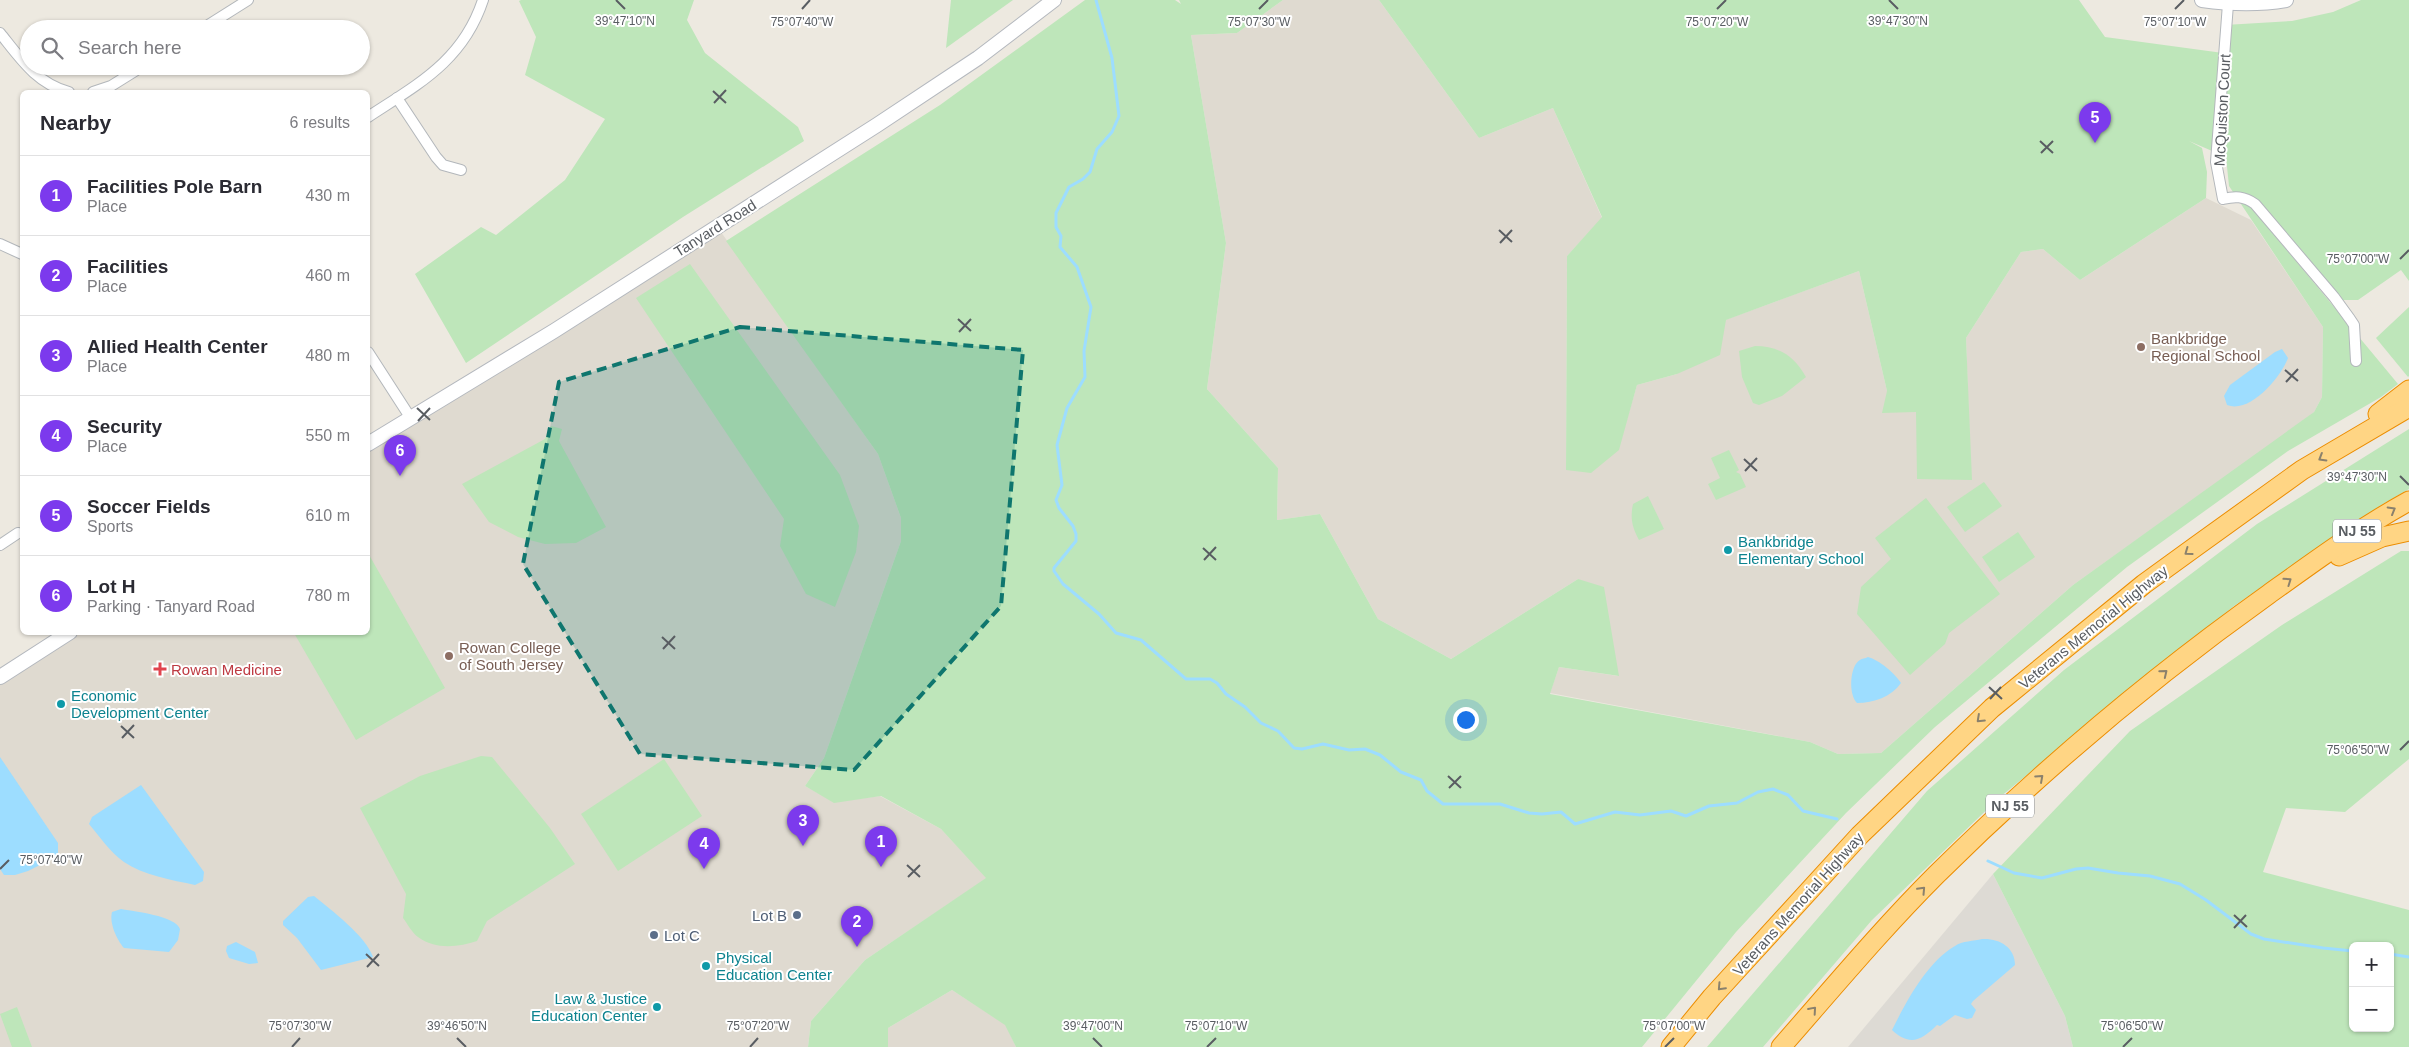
<!DOCTYPE html>
<html lang="en">
<head>
<meta charset="utf-8">
<style>
  :root { --surface:#fff; --page:#f7f7f7; --text:#2b2b33; --muted:#7c7c81; --line:#e1e1e2; --accent:#7c3aed }
  body { margin:0; font-family:Arial,sans-serif; background:var(--page); color:var(--text) }
  .controls { position:absolute; right:15px; bottom:15px; display:grid; overflow:hidden; border-radius:8px; box-shadow:0 1px 4px #0004 }
  .controls button { width:45px; height:45px; display:grid; place-items:center; padding:0; border:0; border-bottom:1px solid var(--line); background:var(--surface); color:var(--text); font:25px sans-serif }
  .you { position:absolute; left:1465px; top:719px; width:18px; height:18px; margin:-12px; border:4px solid #fff; border-radius:50%; background:#1a73e8; box-shadow:0 0 0 8px #1a73e833 }
  .badge { display:grid; place-items:center; width:32px; height:32px; border-radius:50%; background:var(--accent); color:#fff; font-size:16px; font-weight:700 }
  .pin { position:absolute; translate:-50% -41px; filter:drop-shadow(0 1px 2px #0008) }
  .pin::after { content:''; position:absolute; top:26px; width:18px; height:15px; background:inherit; clip-path:polygon(0 0,100% 0,50% 100%) }
  .list { margin:0; padding:0; list-style:none }
  h2 { display:flex; justify-content:space-between; align-items:center; height:65px; margin:0; padding:0 20px; font-size:21px }
  h2 small { font-size:16px; font-weight:400; color:var(--muted) }
  .list li { display:grid; grid-template-columns:32px 1fr auto; gap:15px; align-items:center; box-sizing:border-box; height:80px; padding:0 20px; border-top:1px solid var(--line) }
  .list b { display:block; font-size:19px; white-space:nowrap }
  .list p { margin:0; font-size:16px; white-space:nowrap; color:var(--muted) }
  .list em { font-size:16px; font-style:normal; color:var(--muted) }
  .icon { flex:none; width:28px; height:28px; fill:none; stroke:currentColor; stroke-width:2; stroke-linecap:round; stroke-linejoin:round }
  .map { position:relative; flex:none; width:2409px; height:1047px; overflow:hidden }
  .search { position:absolute; background:var(--surface); box-shadow:0 1px 4px #0004; left:20px; top:20px; width:350px; height:55px; display:flex; align-items:center; gap:12px; box-sizing:border-box; padding:0 18px; border-radius:28px; color:var(--muted); font-size:19px }
  .panel { position:absolute; background:var(--surface); box-shadow:0 1px 4px #0004; left:20px; top:90px; width:350px; height:545px; border-radius:8px }
  .map>svg:first-child { display:block }
  .industrial { fill:#dddad4 }
  .education { fill:#dfdad0 }
  .green { fill:#bee6ba; fill-rule:evenodd }
  .water { fill:#9dddff }
  .lines { fill:none; stroke-linecap:round; stroke-linejoin:round }
  .stream { stroke:#9dddff; stroke-width:3 }
  .street-casing { stroke:#b3b7bb; stroke-width:12 }
  .secondary-casing { stroke:#b4b8be; stroke-width:16 }
  .highway-casing { stroke:#ec8d00; stroke-width:21 }
  .street { stroke:#fff; stroke-width:10 }
  .secondary { stroke:#fff; stroke-width:14 }
  .highway { stroke:#ffd584; stroke-width:19 }
  .oneway { stroke:#8b816c }
  .marked { fill:#0f766e; fill-opacity:0.2; stroke:#0f766e; stroke-width:4; stroke-dasharray:10 6; stroke-linejoin:round }
  .ticks { fill:none; stroke:#595d62; stroke-width:2 }
  .education-dot { fill:#8d6e63; stroke:#fff; stroke-width:2 }
  .culture-dot { fill:#0f9aa8; stroke:#fff; stroke-width:2 }
  .health-dot { fill:#e0444e; stroke:#fff; stroke-width:2 }
  .service-dot { fill:#5c6f8a; stroke:#fff; stroke-width:2 }
  .labels { text-anchor:middle; dominant-baseline:central; stroke-width:4; stroke-linejoin:round; paint-order:stroke }
  .shield { fill:#fff; stroke:#8b8e91; stroke-width:1 }
  .shield-label { font-size:14px; font-weight:bold; fill:#595d62 }
  .street-label { font-size:15px; fill:#595d62; stroke:#fff }
  .education-label { font-size:15px; fill:#785e54; stroke:#fff; text-anchor:start }
  .culture-label { font-size:15px; fill:#0d838f; stroke:#fff; text-anchor:start }
  .health-label { font-size:15px; fill:#be3a42; stroke:#fff; text-anchor:start }
  .service-label { font-size:15px; fill:#4e5e75; stroke:#fff; text-anchor:end }
  .ticks-label { font-size:12px; text-anchor:middle; fill:#595d62; stroke:#fff; stroke-width:4; stroke-linejoin:round; paint-order:stroke }
</style>
</head>
<body>
<div class="map">
<svg width="2409" height="1047" viewBox="0 0 2409 1047">
  <rect width="100%" height="100%" fill="#ede9e0"/>
  <polygon class="industrial" points="1993,874 2065,1016 2073,1047 1848,1047"/>
  <g class="education">
    <polygon points="1283,0 1379,0 1479,138 1553,108 1602,218 1567,256 1566,470 1618,450 1637,385 1677,374 1725,320 1859,271 1887,391 1916,412 1971,480 1966,338 2021,252 2043,249 2080,280 2206,198 2251,220 2323,327 2322,397 2314,412 2301,423 2073,585 1881,753 1838,754 1810,742 1550,693 1559,667 1618,676 1578,579 1451,659 1378,619 1320,514 1277,520 1278,468 1207,389 1226,243 1191,35 1237,33"/>
    <polygon points="716,225 878,454 901,518 901,541 824,758 805,786 834,802 880,796 941,829 987,878 865,960 811,1021 808,1047 0,1047 0,679 73,633 368,632 368,447"/>
    <polygon points="952,990 1006,1025 1016,1047 888,1047 888,1028"/>
  </g>
  <g class="green">
    <polygon points="521,0 694,0 687,20 705,53 798,127 804,141 683,217 466,363 415,274 481,227 496,235 565,180 605,119 525,75 536,37 519,1"/>
    <polygon points="951,0 1013,0 946,48"/>
    <polygon points="1085,0 1175,0 1181,4 1179,0 1283,0 1237,33 1191,35 1226,243 1207,389 1278,468 1277,520 1320,514 1378,619 1451,659 1578,579 1604,587 1619,676 1559,667 1550,694 1810,742 1838,754 1881,753 2073,585 2314,412 2322,397 2323,327 2229,186 2226,157 2189,141 2202,148 2207,172 2206,198 2080,280 2043,249 2021,252 1966,338 1972,480 1917,479 1916,412 1882,413 1887,391 1859,271 1726,320 1720,355 1677,374 1637,385 1619,450 1591,473 1566,470 1567,256 1602,217 1553,108 1479,138 1379,0 2079,0 2105,37 2223,53 2225,25 2292,21 2333,12 2361,0 2409,0 2409,281 2401,270 2358,300 2343,300 2284,230 2276,237 2398,384 2381,397 2288,451 2127,567 1935,727 1846,813 1736,932 1642,1047 1016,1047 1005,1025 952,990 888,1028 888,1047 808,1047 811,1021 865,960 986,878 941,829 881,796 834,803 805,786 824,758 901,541 901,518 878,454 726,241 940,105"/>
    <polygon points="690,264 840,475 859,526 856,552 835,607 806,594 780,546 784,519 636,298"/>
    <polygon points="2409,307 2409,376 2408,377 2376,338"/>
    <path d="M1755,346C1779,346 1794,356 1806,377L1782,396L1759,405L1753,403L1742,377L1739,351Z"/>
    <polygon points="551,426 562,429 559,441 606,527 576,543 545,544 518,537 489,522 462,484 545,439"/>
    <polygon points="2409,429 2409,489 2383,504 2234,606 2000,797 1872,920 1763,1047 1707,1047 1927,791 2064,670 2257,524"/>
    <polygon points="1729,450 1739,470 1736,472 1740,474 1746,487 1716,500 1708,484 1720,478 1711,458"/>
    <polygon points="1984,482 2002,506 1965,532 1947,507"/>
    <path d="M1648,496L1664,529L1639,540C1632,527 1630,518 1633,504Z"/>
    <polygon points="1926,498 2000,594 1949,633 1945,644 1910,675 1857,614 1861,587 1891,559 1875,538"/>
    <polygon points="2018,532 2035,557 1999,582 1982,557"/>
    <path d="M2401,551H2409V759L2345,812L2286,808L2263,872L2409,910V1047H2073L2065,1016L1993,874L2130,731L2282,625ZM2353,946H2390V1028H2353Z"/>
    <polygon points="368,553 445,688 356,740 294,633 368,632"/>
    <path d="M481,756L492,757L550,828L575,864L487,921L477,941C459,947 435,950 418,937C412,933 407,923 403,918L406,894L360,808L420,776Z"/>
    <polygon points="664,759 702,816 618,871 581,814"/>
    <polygon points="17,1007 32,1047 12,1047 0,1014"/>
  </g>
  <g class="water">
    <path d="M2282,349L2288,358C2281,377 2250,414 2227,405L2224,396L2230,385L2275,352Z"/>
    <path d="M1868,657C1879,660 1895,673 1901,683C1891,697 1874,703 1857,703C1848,694 1850,665 1860,660C1862,658 1865,659 1868,657Z"/>
    <polygon points="0,757 58,843 58,856 28,871 15,875 4,875 0,869"/>
    <path d="M141,785L204,872L203,881L195,885C172,880 143,875 124,862C110,852 100,837 89,824L92,817Z"/>
    <path d="M314,896C331,910 366,936 373,957L321,970L297,938L283,925V921L308,897Z"/>
    <path d="M121,909C133,911 176,916 180,929L178,940L169,952L124,948C117,940 109,923 112,912Z"/>
    <path d="M1982,939C1999,938 2015,947 2015,965L1973,1001L1971,1004L1976,1010L1972,1018L1967,1019L1955,1015L1940,1026L1937,1025C1922,1040 1910,1047 1892,1030C1906,1002 1927,962 1955,946C1962,941 1974,941 1982,939Z"/>
    <polygon points="236,942 255,952 258,963 249,964 229,958 226,951 227,946"/>
  </g>
  <g class="lines">
    <g class="stream">
      <polyline points="1096,0 1112,58 1119,116 1112,132 1097,149 1090,172 1083,179 1069,187 1056,213 1056,227 1061,236 1060,247 1077,267 1091,307 1084,351 1085,377 1067,408 1057,445 1062,485 1056,500 1059,508 1073,526 1076,534 1076,541 1054,568 1054,571 1063,584 1099,614 1116,633 1141,640 1186,679 1210,679 1217,683 1226,694 1245,707 1261,723 1278,731 1294,748 1302,749 1323,744 1349,750 1365,749 1380,755 1401,772 1421,780 1427,791 1443,804 1500,804 1529,813 1542,814 1561,812 1575,824 1615,812 1640,815 1671,811 1686,816 1709,806 1737,803 1758,792 1773,789 1788,795 1803,811 1837,819"/>
      <polyline points="1988,861 2014,873 2042,878 2076,869 2088,868 2118,873 2150,876 2180,884 2206,900 2251,934 2264,939 2323,948 2353,951"/>
      <polyline points="2390,954 2409,957"/>
    </g>
    <g class="street-casing">
      <g id="street">
        <path d="M2228,4L2216,162L2223,199C2235,196 2244,196 2255,204L2334,297L2350,319L2354,325L2356,361"/>
        <polyline points="202,29 248,0"/>
        <path d="M0,33C20,58 37,84 69,92"/>
        <polyline points="93,92 111,86 143,66"/>
        <polyline points="397,98 436,157 443,165 461,170"/>
        <path d="M368,117C418,84 463,61 483,0"/>
        <polyline points="0,244 22,254"/>
        <polyline points="368,352 410,417"/>
        <polyline points="0,545 18,533"/>
      </g>
    </g>
    <g class="secondary-casing">
      <g id="secondary">
        <path d="M2202,0C2231,4 2257,5 2286,0"/>
        <polyline points="368,444 554,331 877,125 978,58 1054,0"/>
        <polyline points="0,677 70,632"/>
      </g>
    </g>
    <g class="highway-casing">
      <g id="highway">
        <polyline points="2378,414 2409,390"/>
        <polyline points="2339,556 2382,537 2409,531"/>
        <polyline points="1671,1047 1712,997 1860,835 1992,708 2144,584 2195,547 2302,470 2409,407"/>
        <path d="M1781,1047C1832,989 1881,930 1936,875C2039,773 2151,678 2269,594C2315,561 2360,528 2409,501"/>
      </g>
    </g>
    <use href="#street" class="street"/>
    <use href="#secondary" class="secondary"/>
    <use href="#highway" class="highway"/>
  </g>
  <defs><path id="oneway-chevron" d="M-2-3.5L2.5 0L-2 3.5" fill="none" stroke-width="1.6" stroke-linecap="round" stroke-linejoin="round" transform="scale(1.25)"/></defs>
  <g class="oneway">
    <use href="#oneway-chevron" transform="translate(2322 458) rotate(149)"/>
    <use href="#oneway-chevron" transform="translate(2392 510) rotate(-30)"/>
    <use href="#oneway-chevron" transform="translate(2188 552) rotate(144)"/>
    <use href="#oneway-chevron" transform="translate(2288 581) rotate(-35)"/>
    <use href="#oneway-chevron" transform="translate(2164 673) rotate(-39)"/>
    <use href="#oneway-chevron" transform="translate(1980 719) rotate(137)"/>
    <use href="#oneway-chevron" transform="translate(2040 778) rotate(-42)"/>
    <use href="#oneway-chevron" transform="translate(1922 890) rotate(-47)"/>
    <use href="#oneway-chevron" transform="translate(1721 987) rotate(133)"/>
    <use href="#oneway-chevron" transform="translate(1813 1010) rotate(-49)"/>
  </g>
  <path class="marked" d="M740,327L1023,350L1001,606L854,770L640,754L523,564L559,382Z"/>
  <path class="ticks" d="M616,0L625,9M1889,0L1898,9M802,9L810,0M1259,9L1268,0M1717,9L1726,0M2175,9L2184,0M713,91L726,103M714,103L726,90M2040,141L2053,153M2041,153L2053,141M1499,230L1512,242M1500,243L1512,230M2400,259L2409,250M958,319L971,331M959,332L971,319M2285,370L2298,381M2286,382L2298,369M417,408L430,420M418,421L430,408M1744,459L1757,471M1745,471L1757,458M2400,476L2409,485M1203,548L1216,560M1204,560L1216,547M662,637L675,649M663,649L675,636M1989,687L2002,699M1990,699L2001,687M121,726L134,738M122,738L134,725M2400,750L2409,741M1448,776L1461,788M1449,788L1461,776M907,865L920,877M0,869L9,860M908,877L920,865M2234,915L2247,927M2234,928L2246,915M366,954L379,966M367,967L379,954M457,1038L466,1047M1093,1038L1102,1047M292,1047L300,1038M750,1047L758,1038M1207,1047L1216,1038M1665,1047L1674,1038M2123,1047L2132,1038"/>
  <g class="education-dot">
    <circle cx="2141" cy="347" r="5"/>
    <circle cx="449" cy="656" r="5"/>
  </g>
  <g class="culture-dot">
    <circle cx="1728" cy="550" r="5"/>
    <circle cx="61" cy="704" r="5"/>
    <circle cx="706" cy="966" r="5"/>
    <circle cx="657" cy="1007" r="5"/>
  </g>
  <path class="health-dot" d="M157.5 661.5h5v5h5v5h-5v5h-5v-5h-5v-5h5z"/>
  <g class="service-dot">
    <circle cx="797" cy="915" r="5"/>
    <circle cx="654" cy="935" r="5"/>
  </g>
  <g class="labels">
    <g class="shield">
      <rect x="2333" y="519.5" width="48" height="23" rx="4"/>
      <rect x="1986" y="794.5" width="48" height="23" rx="4"/>
    </g>
    <g class="shield-label">
      <text x="2357" y="531">NJ 55</text>
      <text x="2010" y="806">NJ 55</text>
    </g>
    <g class="street-label">
      <text transform="translate(2222 110) rotate(-87)">McQuiston Court</text>
      <text transform="translate(715 228) rotate(-32)">Tanyard Road</text>
      <text transform="translate(2093 627) rotate(-39)">Veterans Memorial Highway</text>
      <text transform="translate(1798 904) rotate(-48)">Veterans Memorial Highway</text>
    </g>
    <g class="education-label">
      <text x="2151" y="338">Bankbridge<tspan x="2151" dy="17">Regional School</tspan></text>
      <text x="459" y="647">Rowan College<tspan x="459" dy="17">of South Jersey</tspan></text>
    </g>
    <g class="culture-label">
      <text x="1738" y="541">Bankbridge<tspan x="1738" dy="17">Elementary School</tspan></text>
      <text x="71" y="695">Economic<tspan x="71" dy="17">Development Center</tspan></text>
      <text x="716" y="957">Physical<tspan x="716" dy="17">Education Center</tspan></text>
      <text x="647" y="998" text-anchor="end">Law &amp; Justice<tspan x="647" dy="17">Education Center</tspan></text>
    </g>
    <g class="health-label">
      <text x="171" y="669">Rowan Medicine</text>
    </g>
    <g class="service-label">
      <text x="787" y="915">Lot B</text>
      <text x="664" y="935" text-anchor="start">Lot C</text>
    </g>
  </g>
  <g class="ticks-label">
    <text x="625" y="25">39°47'10"N</text>
    <text x="1898" y="25">39°47'30"N</text>
    <text x="802" y="26">75°07'40"W</text>
    <text x="1259" y="26">75°07'30"W</text>
    <text x="1717" y="26">75°07'20"W</text>
    <text x="2175" y="26">75°07'10"W</text>
    <text x="2358" y="263">75°07'00"W</text>
    <text x="2357" y="481">39°47'30"N</text>
    <text x="2358" y="754">75°06'50"W</text>
    <text x="51" y="864">75°07'40"W</text>
    <text x="300" y="1030">75°07'30"W</text>
    <text x="758" y="1030">75°07'20"W</text>
    <text x="1216" y="1030">75°07'10"W</text>
    <text x="1674" y="1030">75°07'00"W</text>
    <text x="2132" y="1030">75°06'50"W</text>
    <text x="457" y="1030">39°46'50"N</text>
    <text x="1093" y="1030">39°47'00"N</text>
  </g>
</svg>
<div class="controls">
<button>+</button>
<button>−</button>
</div>
<div class="you"></div>
<div class="pin badge" style="left:881px;top:867px">1</div>
<div class="pin badge" style="left:857px;top:947px">2</div>
<div class="pin badge" style="left:803px;top:846px">3</div>
<div class="pin badge" style="left:704px;top:869px">4</div>
<div class="pin badge" style="left:2095px;top:143px">5</div>
<div class="pin badge" style="left:400px;top:476px">6</div>
<div class="search"><svg class="icon" aria-label="search" viewBox="0 0 24 24"><circle cx="10" cy="10" r="6"/><path d="M15 15l6 6"/></svg>Search here</div>
<section class="panel">
<h2>Nearby<small>6 results</small></h2>
<ul class="list">
<li><span class="badge">1</span><div><b>Facilities Pole Barn</b><p>Place</p></div><em>430 m</em></li>
<li><span class="badge">2</span><div><b>Facilities</b><p>Place</p></div><em>460 m</em></li>
<li><span class="badge">3</span><div><b>Allied Health Center</b><p>Place</p></div><em>480 m</em></li>
<li><span class="badge">4</span><div><b>Security</b><p>Place</p></div><em>550 m</em></li>
<li><span class="badge">5</span><div><b>Soccer Fields</b><p>Sports</p></div><em>610 m</em></li>
<li><span class="badge">6</span><div><b>Lot H</b><p>Parking · Tanyard Road</p></div><em>780 m</em></li>
</ul>
</section>
</div>
</body>
</html>
